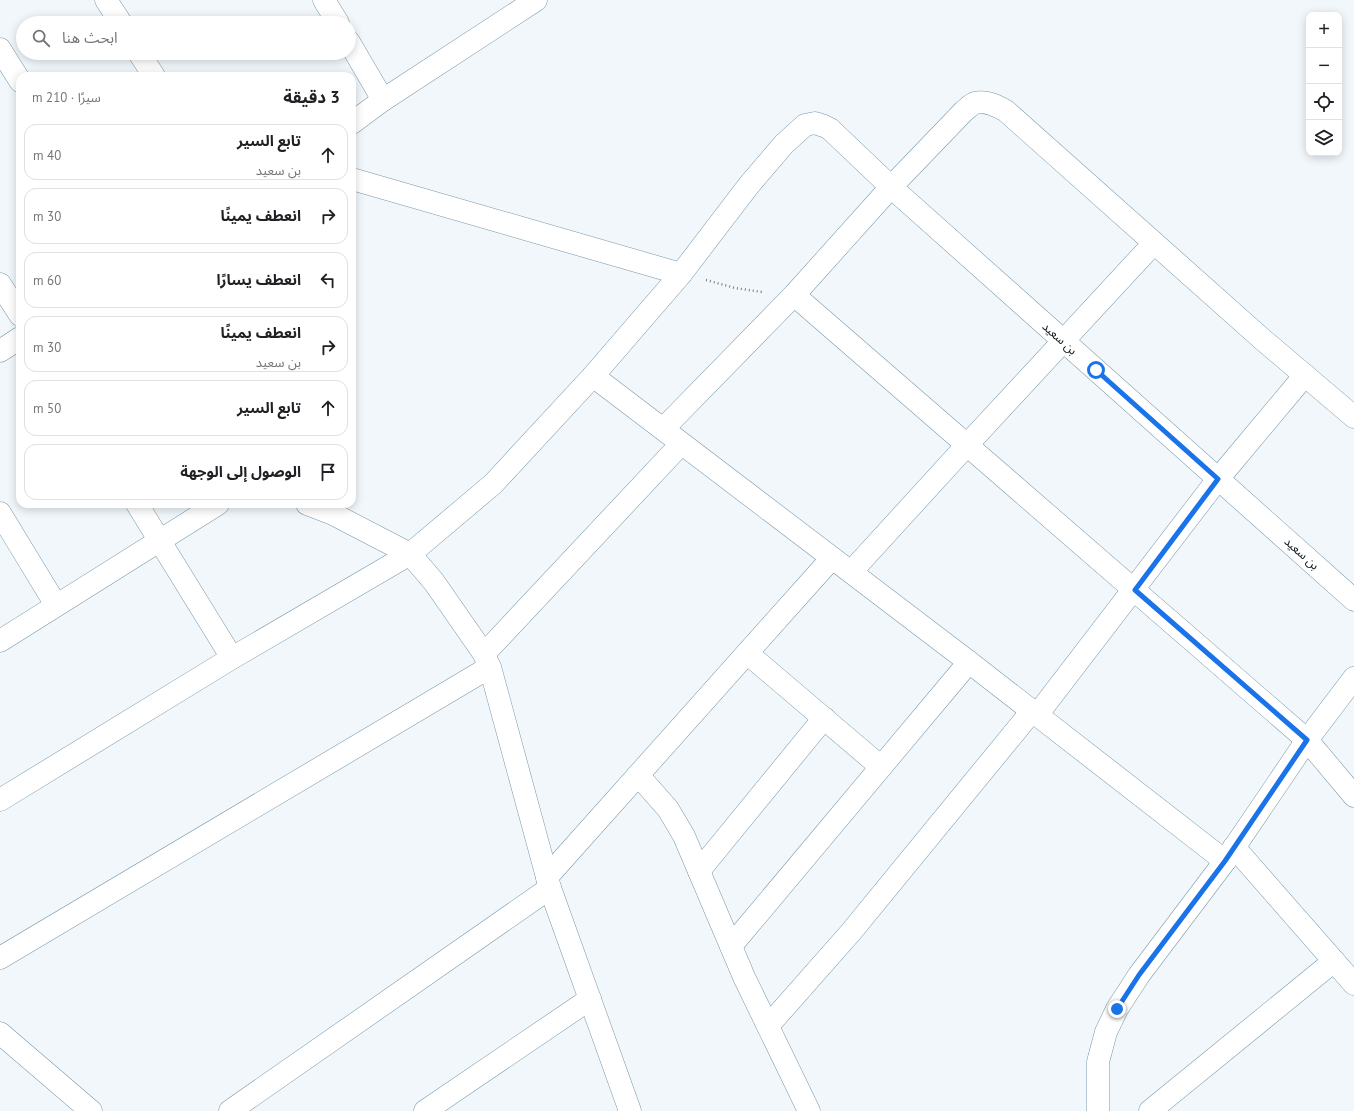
<!DOCTYPE html>
<html lang="ar">
<head>
<meta charset="utf-8">
<style>
  :root { --surface:#fff; --page:#f6f6f6; --text:#202124; --muted:#757577; --line:#e0e0e0 }
  body { margin:0; font-family:"PT Sans","Noto Sans Arabic",sans-serif; background:var(--page); color:var(--text); direction:rtl }
  .controls { position:absolute; right:12px; top:12px; display:grid; overflow:hidden; border-radius:8px; box-shadow:0 2px 10px #0003 }
  .controls button { width:36px; height:36px; display:grid; place-items:center; padding:0; border:0; border-bottom:1px solid var(--line); background:var(--surface); color:var(--text); font:20px sans-serif }
  .stop { position:absolute; width:12px; height:12px; margin:-9px; border:3px solid #1a73e8; border-radius:50%; background:#fff }
  .stop.end { background:#1a73e8; border-color:#fff; box-shadow:0 1px 4px #0008 }
  .list { margin:0; padding:0; list-style:none }
  h2 { display:flex; justify-content:space-between; align-items:center; height:52px; margin:0; padding:0 16px; font-size:17px }
  h2 small { font-size:13px; font-weight:400; color:var(--muted) }
  .list li { display:grid; grid-template-columns:26px 1fr auto; gap:12px; align-items:center; box-sizing:border-box; height:56px; margin:0 8px 8px; padding:0 8px; border:1px solid var(--line); border-radius:12px }
  .list b { display:block; font-size:15px; white-space:nowrap }
  .list p { margin:0; font-size:13px; white-space:nowrap; color:var(--muted) }
  .list em { font-size:13px; font-style:normal; color:var(--muted) }
  .icon { flex:none; width:22px; height:22px; fill:none; stroke:currentColor; stroke-width:2; stroke-linecap:round; stroke-linejoin:round }
  .map { position:relative; flex:none; width:1354px; height:1111px; overflow:hidden; direction:ltr }
  .search { position:absolute; background:var(--surface); box-shadow:0 2px 10px #0003; left:16px; top:16px; width:340px; height:44px; display:flex; align-items:center; gap:10px; box-sizing:border-box; padding:0 14px; border-radius:22px; color:var(--muted); font-size:15px }
  .panel { position:absolute; background:var(--surface); box-shadow:0 2px 10px #0003; left:16px; top:72px; width:340px; height:436px; border-radius:12px; direction:rtl }
  .map>svg:first-child { display:block }
  .lines { fill:none; stroke-linecap:round; stroke-linejoin:round }
  .street-casing { stroke:#7997a9; stroke-width:23 }
  .path { stroke:#757e83; stroke-width:2.5; stroke-dasharray:1 3; stroke-linecap:butt }
  .street { stroke:#fff; stroke-width:22 }
  .route { stroke:#1a73e8; stroke-width:5 }
  .labels { text-anchor:middle; dominant-baseline:central; stroke-width:4; stroke-linejoin:round; paint-order:stroke }
  .street-label { font-size:12px; fill:#061118; stroke:#fff }
</style>
</head>
<body>
<div class="map">
<svg width="1354" height="1111" viewBox="0 0 1354 1111">
  <rect width="100%" height="100%" fill="#f1f7fb"/>
  <g class="lines">
    <g class="street-casing">
      <g id="street">
        <polyline points="106,0 121,23"/>
        <polyline points="324,0 338,23"/>
        <polyline points="349,42 383,100"/>
        <polyline points="0,49 20,81"/>
        <polyline points="139,53 154,76"/>
        <polyline points="352,123 383,100 536,0"/>
        <polyline points="352,179 681,274"/>
        <polyline points="0,284 20,315"/>
        <polyline points="794,295 1307,740 1354,796"/>
        <polyline points="0,351 20,338"/>
        <polyline points="593,376 969,662 1225,861"/>
        <path d="M663,429L794,295L891,187L964,111C967,109 971,104 975,103C986,100 997,106 1006,111L1262,339L1354,417"/>
        <polyline points="137,504 232,658"/>
        <polyline points="307,504 333,514 410,554 434,582 484,654 489,666"/>
        <polyline points="0,513 56,605"/>
        <polyline points="851,572 967,445 1154,243"/>
        <polyline points="0,641 218,504"/>
        <polyline points="747,653 881,767"/>
        <polyline points="484,654 681,444"/>
        <polyline points="1037,715 1218,479 1305,375"/>
        <polyline points="638,775 668,809 684,836 744,977 809,1111"/>
        <polyline points="0,800 232,658 410,554 493,484 593,376 681,274 749,185 784,144 805,125 815,123 824,126 830,129 891,187 1354,600"/>
        <polyline points="1234,847 1354,984"/>
        <polyline points="699,871 824,718"/>
        <polyline points="547,877 832,558"/>
        <polyline points="731,946 969,662"/>
        <polyline points="0,958 490,667 550,888 630,1111"/>
        <polyline points="768,1026 851,932 1032,711"/>
        <polyline points="0,1033 91,1111"/>
        <polyline points="230,1111 550,888"/>
        <polyline points="425,1111 590,999"/>
        <polyline points="1098,1111 1098,1062 1106,1032 1117,1009 1139,975 1225,861 1307,740 1354,678"/>
        <polyline points="1150,1111 1334,961"/>
      </g>
    </g>
    <polyline class="path" points="706,280 735,288 762,292"/>
    <use href="#street" class="street"/>
  </g>
  <g class="lines">
    <polyline class="route" points="1096,370 1218,479 1135,590 1307,740 1225,861 1139,975 1117,1009"/>
  </g>
  <g class="labels">
    <g class="street-label">
      <text transform="translate(1060 338) rotate(42)">بن سعيد</text>
      <text transform="translate(1302 553) rotate(42)">بن سعيد</text>
    </g>
  </g>
</svg>
<div class="controls">
<button>+</button>
<button>−</button>
<button><svg class="icon" aria-label="locate" viewBox="0 0 24 24"><circle cx="12" cy="12" r="6"/><path d="M12 2v4M12 18v4M2 12h4M18 12h4"/></svg></button>
<button><svg class="icon" aria-label="layers" viewBox="0 0 24 24"><path d="M12 4l9 5-9 5-9-5zM3 14l9 5 9-5"/></svg></button>
</div>
<div class="stop" style="left:1096px;top:370px"></div>
<div class="stop end" style="left:1117px;top:1009px"></div>
<div class="search"><svg class="icon" aria-label="search" viewBox="0 0 24 24"><circle cx="10" cy="10" r="6"/><path d="M15 15l6 6"/></svg>ابحث هنا</div>
<section class="panel">
<h2>3 دقيقة<small>سيرًا · 210 m</small></h2>
<ul class="list">
<li><svg class="icon" aria-label="ahead" viewBox="0 0 24 24"><path d="M12 20V5M6 11l6-6 6 6"/></svg><div><b>تابع السير</b><p>بن سعيد</p></div><em>40 m</em></li>
<li><svg class="icon" aria-label="right" viewBox="0 0 24 24"><path d="M7 20v-9h11M14 6l5 5-5 5"/></svg><div><b>انعطف يمينًا</b></div><em>30 m</em></li>
<li><svg class="icon" aria-label="left" viewBox="0 0 24 24"><path d="M17 20v-9H6M10 6l-5 5 5 5"/></svg><div><b>انعطف يسارًا</b></div><em>60 m</em></li>
<li><svg class="icon" aria-label="right" viewBox="0 0 24 24"><path d="M7 20v-9h11M14 6l5 5-5 5"/></svg><div><b>انعطف يمينًا</b><p>بن سعيد</p></div><em>30 m</em></li>
<li><svg class="icon" aria-label="ahead" viewBox="0 0 24 24"><path d="M12 20V5M6 11l6-6 6 6"/></svg><div><b>تابع السير</b></div><em>50 m</em></li>
<li><svg class="icon" aria-label="arrive" viewBox="0 0 24 24"><path d="M6 21V4h12l-3 4 3 4H6"/></svg><div><b>الوصول إلى الوجهة</b></div></li>
</ul>
</section>
</div>
</body>
</html>
